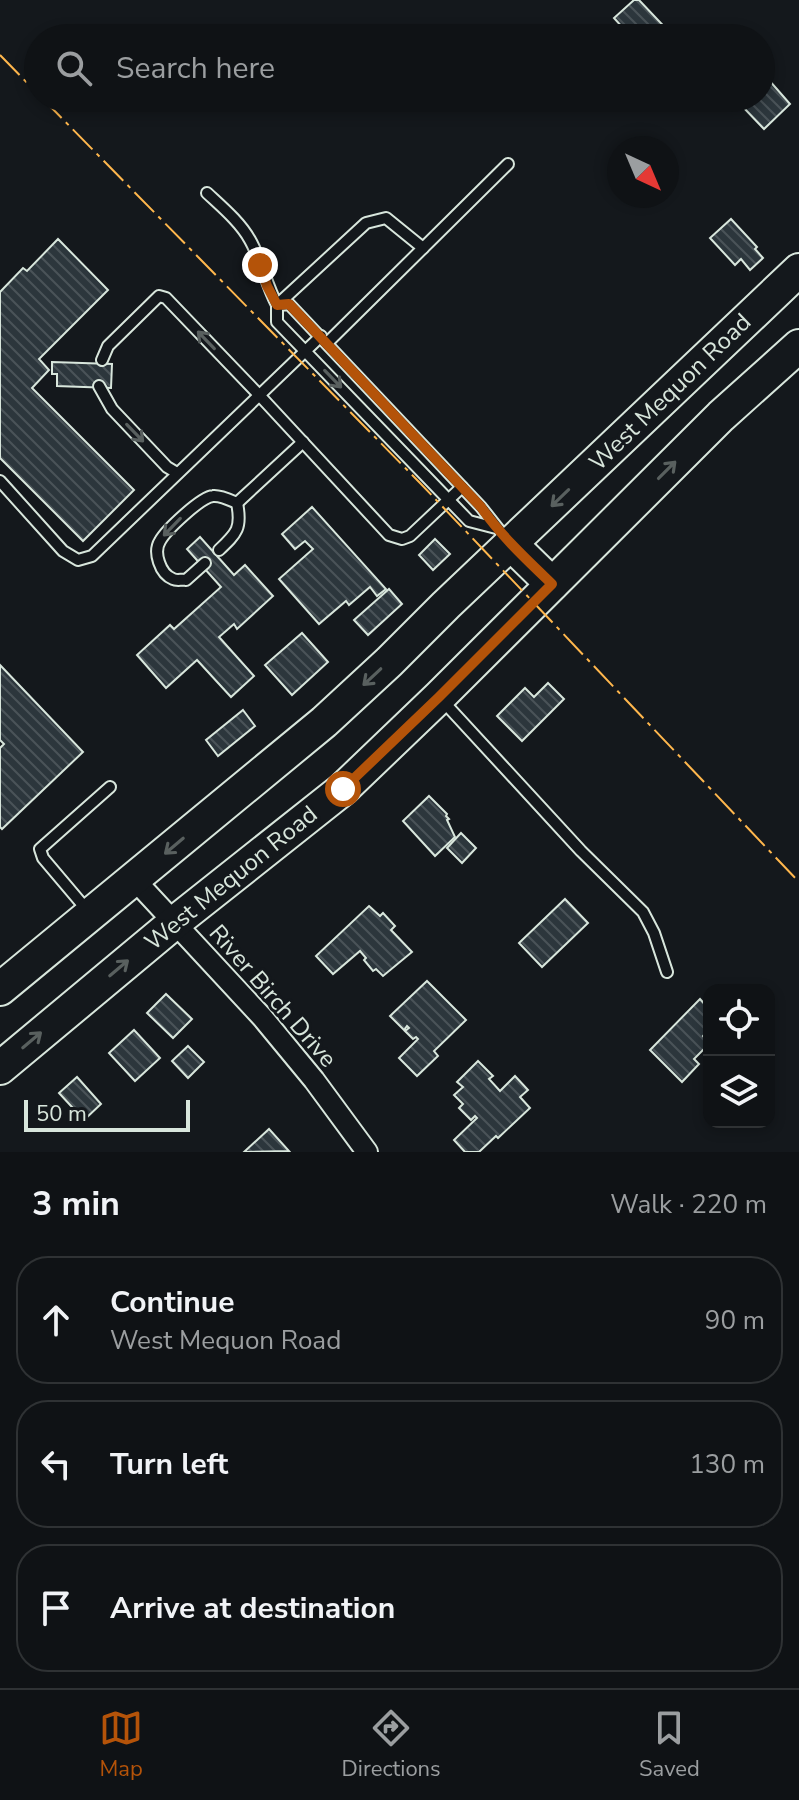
<!DOCTYPE html>
<html lang="en">
<head>
<meta charset="utf-8">
<style>
  :root { --surface:#0f1215; --page:#1d2022; --text:#f1f3f6; --muted:#9b9ea0; --line:#2f3234; --accent:#b45309 }
  body { margin:0; font-family:"Nunito Sans",sans-serif; background:var(--page); color:var(--text) }
  .controls { position:absolute; right:24px; bottom:24px; display:grid; overflow:hidden; border-radius:16px; box-shadow:0 4px 12px #0003 }
  .controls button { width:72px; height:72px; display:grid; place-items:center; padding:0; border:0; border-bottom:2px solid var(--line); background:var(--surface); color:var(--text); font:40px sans-serif }
  .compass { position:absolute; left:607px; top:136px; width:72px; height:72px; border-radius:50%; background:var(--surface); box-shadow:0 4px 12px #0003; rotate:136deg }
  .scale { position:absolute; left:24px; bottom:20px; width:166px; box-sizing:border-box; padding-left:8px; border:4px solid #d8e6dc; border-top:0; font-size:22px; line-height:28px; white-space:nowrap; color:#d8e6dc; -webkit-text-stroke:6px #14181c; paint-order:stroke }
  .stop { position:absolute; width:24px; height:24px; margin:-18px; border:6px solid #b45309; border-radius:50%; background:#fff }
  .stop.end { background:#b45309; border-color:#fff; box-shadow:0 2px 8px #0008 }
  .list { margin:0; padding:0; list-style:none }
  h2 { display:flex; justify-content:space-between; align-items:center; height:104px; margin:0; padding:0 32px; font-size:34px }
  h2 small { font-size:26px; font-weight:400; color:var(--muted) }
  .list li { display:grid; grid-template-columns:52px 1fr auto; gap:24px; align-items:center; box-sizing:border-box; height:128px; margin:0 16px 16px; padding:0 16px; border:2px solid var(--line); border-radius:32px }
  .list b { display:block; font-size:30px; white-space:nowrap }
  .list p { margin:0; font-size:26px; white-space:nowrap; color:var(--muted) }
  .list em { font-size:26px; font-style:normal; color:var(--muted) }
  .icon { flex:none; width:44px; height:44px; fill:none; stroke:currentColor; stroke-width:2; stroke-linecap:round; stroke-linejoin:round }
  .map { position:relative; flex:none; width:799px; height:1152px; overflow:hidden }
  .search { position:absolute; background:var(--surface); box-shadow:0 4px 12px #0003; left:24px; right:24px; top:24px; height:88px; display:flex; align-items:center; gap:20px; box-sizing:border-box; padding:0 28px; border-radius:44px; color:var(--muted); font-size:30px }
  .sheet { height:536px; background:var(--surface) }
  nav { display:flex; justify-content:space-around; align-items:center; box-sizing:border-box; height:112px; border-top:2px solid var(--line); background:var(--surface); font-size:22px; color:var(--muted) }
  nav a { display:grid; justify-items:center; gap:4px }
  nav .on { color:var(--accent) }
  .map>svg:first-child { display:block }
  .building { fill:url(#building-back-hatch); stroke:#d8e6dc; stroke-width:2 }
  .lines { fill:none; stroke-linecap:round; stroke-linejoin:round }
  .service-casing { stroke:#d8e6dc; stroke-width:14 }
  .minor-casing { stroke:#d8e6dc; stroke-width:24 }
  .primary-casing { stroke:#d8e6dc; stroke-width:36 }
  .service { stroke:#14181c; stroke-width:10 }
  .minor { stroke:#14181c; stroke-width:20 }
  .primary { stroke:#14181c; stroke-width:32 }
  .power { stroke:#ffb74d; stroke-width:2; stroke-dasharray:28 6 4 6; stroke-linecap:butt }
  .oneway { stroke:#59605f }
  .route { stroke:#b45309; stroke-width:10 }
  .labels { text-anchor:middle; dominant-baseline:central; stroke-width:6; stroke-linejoin:round; paint-order:stroke }
  .street-label { font-size:24px; fill:#d8e6dc; stroke:#14181c }
</style>
</head>
<body>
<div class="map">
<svg width="799" height="1152" viewBox="0 0 799 1152">
  <defs>
    <pattern id="building-back-hatch" width="6" height="6" patternUnits="userSpaceOnUse" patternTransform="scale(2)"><rect width="6" height="6" fill="#2c363c"/><path d="M-1 5l2 2M0 0l6 6M5-1l2 2" fill="none" stroke="#4a5358"/></pattern>
  </defs>
  <rect width="100%" height="100%" fill="#14181c"/>
  <g class="building">
    <polygon points="634,0 639,0 675,38 632,38 614,18"/>
    <polygon points="761,71 790,104 764,129 741,105 744,102 740,98 761,98"/>
    <polygon points="731,219 757,247 755,249 763,258 750,270 741,259 735,265 710,238"/>
    <polygon points="58,239 108,290 39,359 49,370 32,388 134,490 83,541 0,458 0,292 23,268 27,271"/>
    <polygon points="52,362 112,364 111,388 57,386 57,374 52,374"/>
    <polygon points="312,507 386,589 377,596 370,587 349,605 346,601 319,624 279,579 313,549 305,541 295,549 282,534"/>
    <polygon points="200,537 234,575 245,565 273,596 237,629 234,624 219,637 254,676 231,697 197,660 166,688 137,655 170,625 174,629 221,587 187,549"/>
    <polygon points="435,539 450,554 433,570 419,555"/>
    <polygon points="389,589 402,604 368,635 354,620"/>
    <polygon points="302,633 328,662 292,695 265,665"/>
    <polygon points="0,665 83,752 2,829 0,827 0,748 4,744 0,740"/>
    <polygon points="548,683 564,699 522,741 497,716 525,688 534,697"/>
    <polygon points="243,710 255,726 218,756 206,740"/>
    <polygon points="429,796 447,814 446,816 449,819 447,820 455,837 435,856 403,821"/>
    <polygon points="461,833 476,848 462,863 447,848"/>
    <polygon points="565,899 588,923 542,967 519,943"/>
    <polygon points="369,906 380,916 383,913 395,926 391,930 412,952 383,976 376,969 373,971 364,960 366,958 360,951 333,974 316,956"/>
    <polygon points="427,981 466,1020 434,1051 438,1056 417,1076 399,1058 418,1039 416,1037 413,1039 405,1031 409,1028 407,1026 404,1030 390,1016"/>
    <polygon points="166,994 192,1019 173,1038 147,1013"/>
    <polygon points="700,999 709,1009 709,1029 703,1036 709,1044 694,1059 699,1064 682,1082 650,1050"/>
    <polygon points="134,1030 160,1058 135,1081 109,1053"/>
    <polygon points="188,1046 204,1062 188,1078 172,1061"/>
    <polygon points="478,1061 493,1076 489,1079 500,1091 515,1076 528,1090 520,1097 530,1108 498,1138 496,1136 479,1152 465,1152 454,1140 477,1118 475,1116 471,1120 459,1108 463,1104 454,1095 463,1087 457,1082"/>
    <polygon points="77,1077 101,1104 84,1120 59,1093"/>
    <polygon points="269,1129 289,1151 244,1152"/>
  </g>
  <g class="lines">
    <g class="service-casing">
      <g id="service">
        <path d="M207,193C222,207 240,222 250,240C261,259 266,284 277,305L366,223L386,218L423,248"/>
        <polyline points="327,343 508,164"/>
        <polyline points="102,360 108,346 159,296 166,298 260,396 389,535 402,539 410,536 462,487"/>
        <polyline points="99,386 112,409 167,467 177,473"/>
        <polyline points="0,481 63,551 78,560 92,556 321,336"/>
        <polyline points="237,503 303,442"/>
        <polyline points="496,528 469,521 277,322 277,305 289,304 481,507 507,540"/>
        <path d="M219,550C237,533 242,528 237,503"/>
        <path d="M205,563L186,580C182,579 177,581 173,579C160,574 153,552 160,541C166,530 201,497 213,496C220,495 230,500 237,503"/>
        <polyline points="441,699 581,851 643,912 654,933 667,972"/>
        <polyline points="87,910 43,858 40,849 110,787"/>
      </g>
    </g>
    <g class="minor-casing">
      <polyline id="minor" points="134,879 262,1017 314,1080 367,1152"/>
    </g>
    <g class="primary-casing">
      <g id="primary">
        <polyline points="511,544 552,584"/>
        <polyline points="0,989 324,722 389,662 446,605 799,270"/>
        <polyline points="0,1068 174,923 343,789 439,697 721,416 799,346"/>
      </g>
    </g>
    <use href="#service" class="service"/>
    <use href="#minor" class="minor"/>
    <use href="#primary" class="primary"/>
    <g class="power">
      <polyline points="0,55 38,94"/>
      <polyline points="42,98 420,483 799,882"/>
    </g>
  </g>
  <defs><path id="oneway-shaft" d="M-6 0H5M1.5-3L5.5 0L1.5 3" fill="none" stroke-width="1.6" stroke-linecap="round" stroke-linejoin="round" transform="scale(2)"/></defs>
  <g class="oneway">
    <use href="#oneway-shaft" transform="translate(206 340) rotate(-134)"/>
    <use href="#oneway-shaft" transform="translate(333 379) rotate(46)"/>
    <use href="#oneway-shaft" transform="translate(135 433) rotate(46)"/>
    <use href="#oneway-shaft" transform="translate(667 470) rotate(-45)"/>
    <use href="#oneway-shaft" transform="translate(560 498) rotate(136)"/>
    <use href="#oneway-shaft" transform="translate(172 527) rotate(134)"/>
    <use href="#oneway-shaft" transform="translate(372 677) rotate(137)"/>
    <use href="#oneway-shaft" transform="translate(174 846) rotate(140)"/>
    <use href="#oneway-shaft" transform="translate(119 968) rotate(-40)"/>
    <use href="#oneway-shaft" transform="translate(32 1040) rotate(-40)"/>
  </g>
  <g class="lines">
    <path class="route" d="M260,265L267,286L277,305L289,304L481,507C501,536 527,560 552,584L439,697L343,789"/>
  </g>
  <g class="labels">
    <g class="street-label">
      <text transform="translate(670 392) rotate(-44)">West Mequon Road</text>
      <text transform="translate(231 878) rotate(-39)">West Mequon Road</text>
      <text transform="translate(273 996) rotate(49)">River Birch Drive</text>
    </g>
  </g>
</svg>
<div class="controls">
<button><svg class="icon" aria-label="locate" viewBox="0 0 24 24"><circle cx="12" cy="12" r="6"/><path d="M12 2v4M12 18v4M2 12h4M18 12h4"/></svg></button>
<button><svg class="icon" aria-label="layers" viewBox="0 0 24 24"><path d="M12 4l9 5-9 5-9-5zM3 14l9 5 9-5"/></svg></button>
</div>
<svg class="compass" viewBox="-18 -18 36 36"><path d="M0-13l5 13h-10z" fill="#e53935"/><path d="M0 13l5-13h-10z" fill="#9b9ea0"/></svg>
<div class="scale">50 m</div>
<div class="stop" style="left:343px;top:789px"></div>
<div class="stop end" style="left:260px;top:265px"></div>
<div class="search"><svg class="icon" aria-label="search" viewBox="0 0 24 24"><circle cx="10" cy="10" r="6"/><path d="M15 15l6 6"/></svg>Search here</div>
</div>
<section class="sheet">
<h2>3 min<small>Walk · 220 m</small></h2>
<ul class="list">
<li><svg class="icon" aria-label="ahead" viewBox="0 0 24 24"><path d="M12 20V5M6 11l6-6 6 6"/></svg><div><b>Continue</b><p>West Mequon Road</p></div><em>90 m</em></li>
<li><svg class="icon" aria-label="left" viewBox="0 0 24 24"><path d="M17 20v-9H6M10 6l-5 5 5 5"/></svg><div><b>Turn left</b></div><em>130 m</em></li>
<li><svg class="icon" aria-label="arrive" viewBox="0 0 24 24"><path d="M6 21V4h12l-3 4 3 4H6"/></svg><div><b>Arrive at destination</b></div></li>
</ul>
</section>
<nav>
<a class="on"><svg class="icon" aria-label="map" viewBox="0 0 24 24"><path d="M3 6l6-2 6 2 6-2v14l-6 2-6-2-6 2zM9 4v14M15 6v14"/></svg>Map</a>
<a><svg class="icon" aria-label="directions" viewBox="0 0 24 24"><path d="M12 3l9 9-9 9-9-9zM9 14v-3h6M13 9l2 2-2 2"/></svg>Directions</a>
<a><svg class="icon" aria-label="saved" viewBox="0 0 24 24"><path d="M7 4h10v16l-5-4-5 4z"/></svg>Saved</a>
</nav>
</body>
</html>
